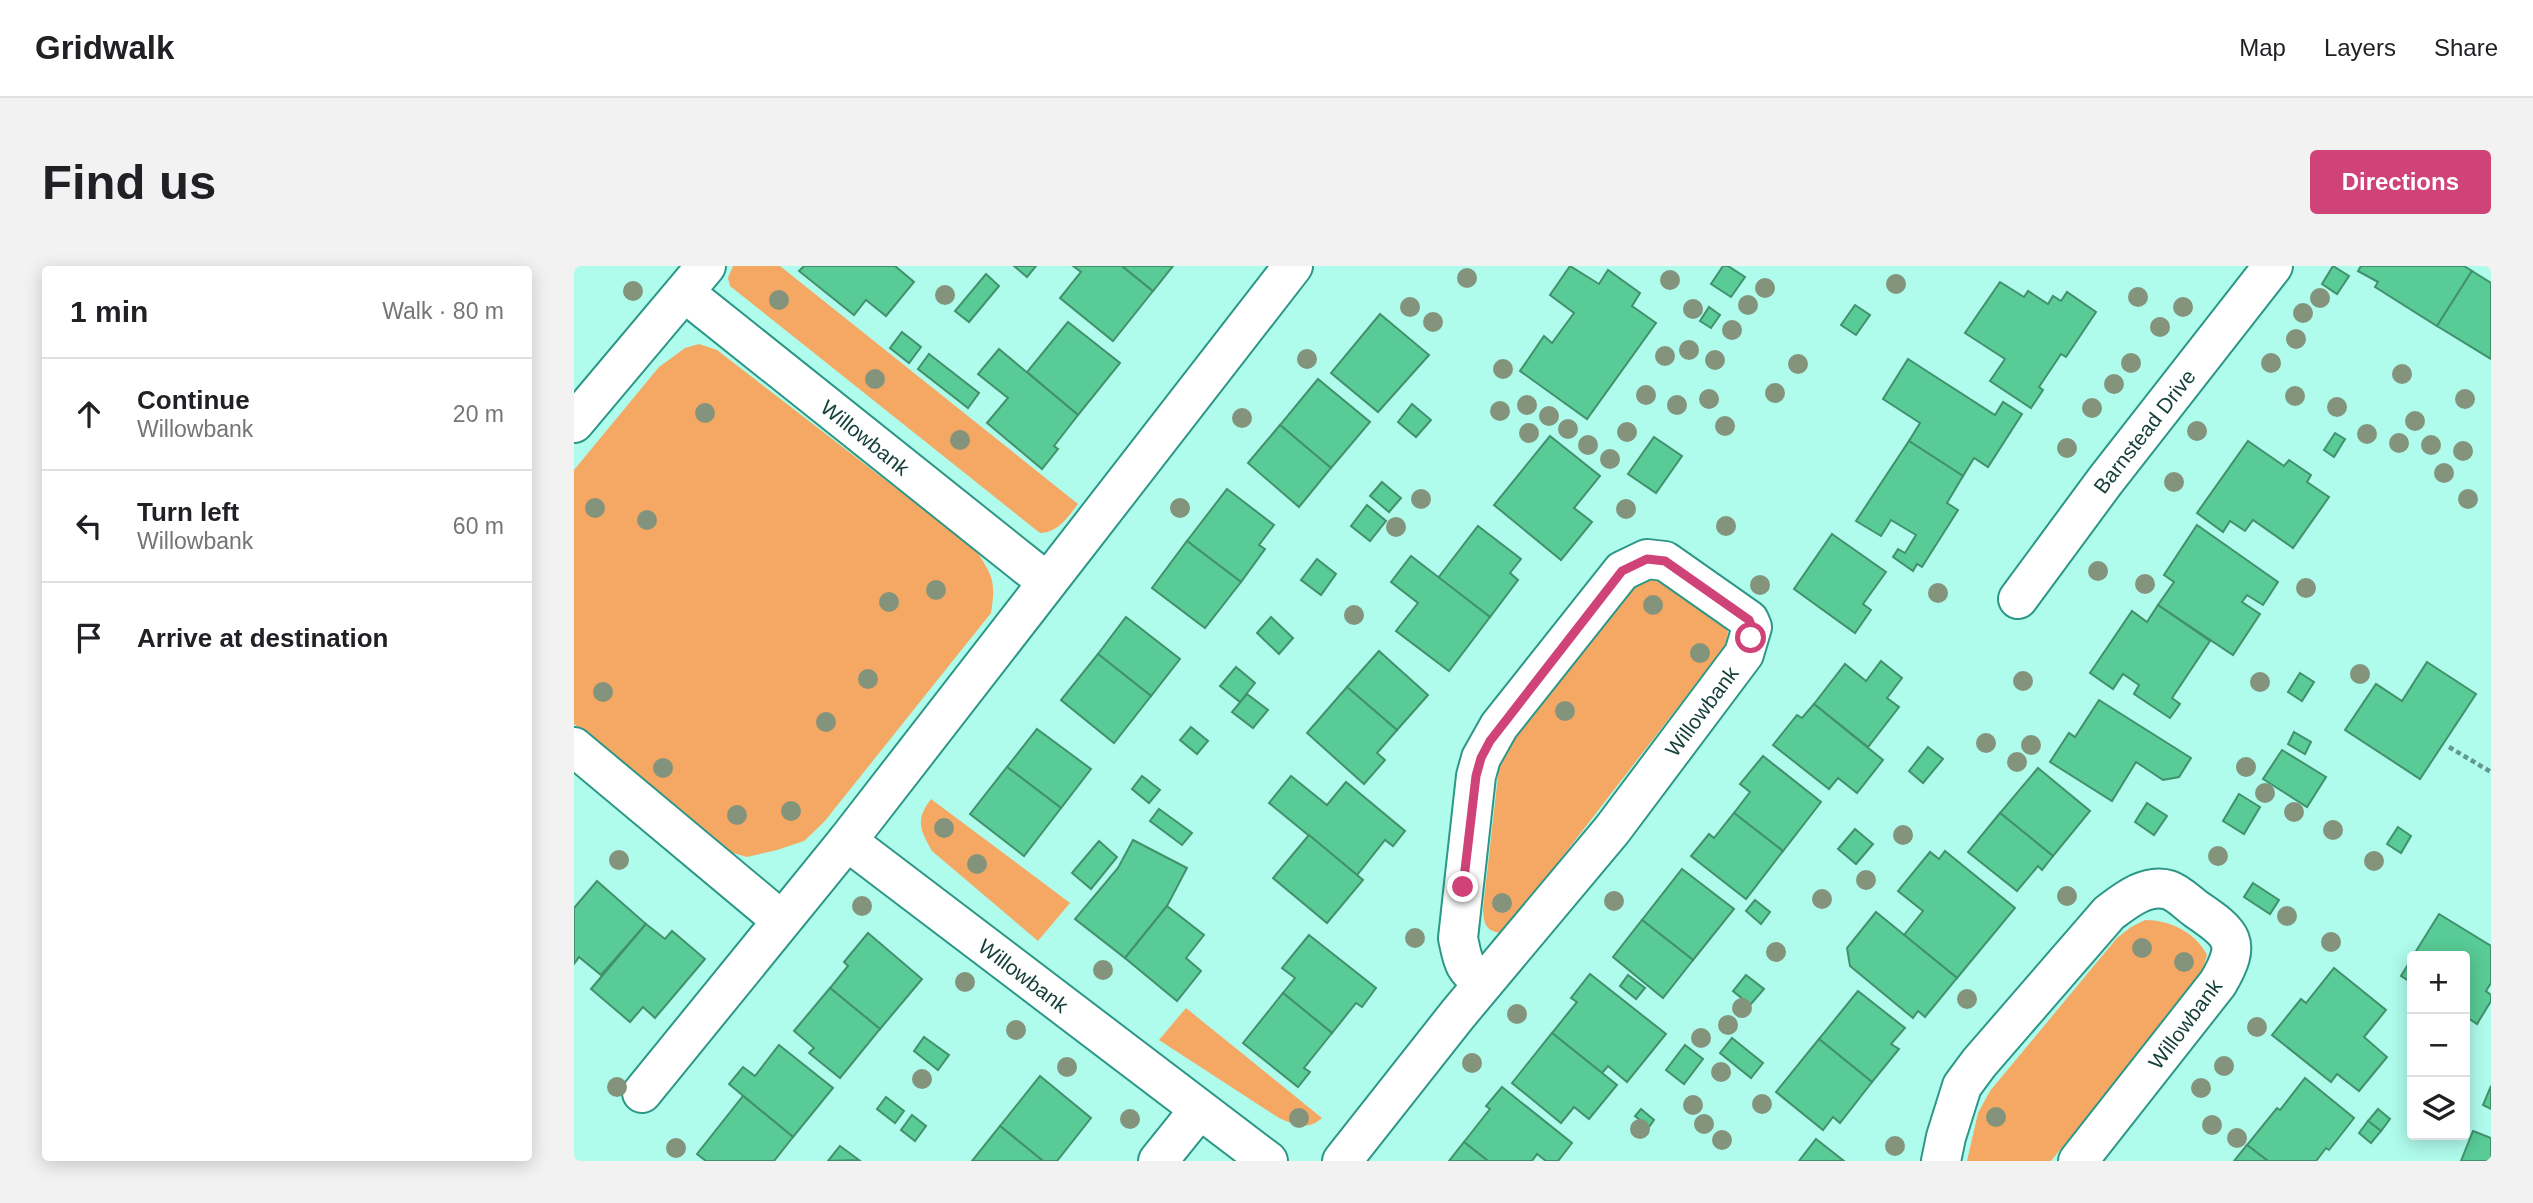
<!DOCTYPE html>
<html lang="en">
<head>
<meta charset="utf-8">
<style>
  :root { --surface:#fff; --page:#f2f2f2; --text:#202124; --muted:#757577; --line:#e0e0e0; --accent:#cf4378 }
  body { margin:0; font-family:Arial,sans-serif; background:var(--page); color:var(--text) }
  .controls { position:absolute; right:21px; bottom:21px; display:grid; overflow:hidden; border-radius:7px; box-shadow:0 4px 18px #0003 }
  .controls button { width:63px; height:63px; display:grid; place-items:center; padding:0; border:0; border-bottom:2px solid var(--line); background:var(--surface); color:var(--text); font:35px sans-serif }
  .stop { position:absolute; width:21px; height:21px; margin:-16px; border:5px solid #cf4378; border-radius:50%; background:#fff }
  .stop.end { background:#cf4378; border-color:#fff; box-shadow:0 2px 7px #0008 }
  .list { margin:0; padding:0; list-style:none }
  h2 { display:flex; justify-content:space-between; align-items:center; height:91px; margin:0; padding:0 28px; font-size:30px }
  h2 small { font-size:23px; font-weight:400; color:var(--muted) }
  .list li { display:grid; grid-template-columns:46px 1fr auto; gap:21px; align-items:center; box-sizing:border-box; height:112px; padding:0 28px; border-top:2px solid var(--line) }
  .list b { display:block; font-size:26px; white-space:nowrap }
  .list p { margin:0; font-size:23px; white-space:nowrap; color:var(--muted) }
  .list em { font-size:23px; font-style:normal; color:var(--muted) }
  .icon { flex:none; width:38px; height:38px; fill:none; stroke:currentColor; stroke-width:2; stroke-linecap:round; stroke-linejoin:round }
  .map { position:relative; flex:none; width:1917px; height:895px; overflow:hidden; border-radius:7px }
  header { display:flex; align-items:center; gap:42px; box-sizing:border-box; height:98px; padding:0 35px; background:var(--surface); border-bottom:2px solid var(--line) }
  header strong { font-size:33px }
  nav { display:flex; gap:38px; margin-inline-start:auto; font-size:24px }
  .intro { display:flex; align-items:center; justify-content:space-between; box-sizing:border-box; height:168px; padding:0 42px }
  h1 { margin:0; font-size:49px }
  .button { padding:18px 32px; border-radius:7px; background:var(--accent); color:#fff; font-size:24px; font-weight:700 }
  main { display:flex; gap:42px; padding:0 42px }
  aside { flex:1; background:var(--surface); border-radius:7px; box-shadow:0 4px 18px #0003 }
  .map>svg:first-child { display:block }
  .green { fill:#f5a863 }
  .building { fill:#58cb96; stroke:#42916c; stroke-width:2 }
  .lines { fill:none; stroke-linecap:round; stroke-linejoin:round }
  .minor-casing { stroke:#2d9787; stroke-width:42 }
  .path { stroke:#5f998f; stroke-width:4.5; stroke-dasharray:5 3.5; stroke-linecap:butt }
  .minor { stroke:#fff; stroke-width:38 }
  .tree { fill:#84947c }
  .route { stroke:#cf4378; stroke-width:9 }
  .labels { text-anchor:middle; dominant-baseline:central; stroke-width:5; stroke-linejoin:round; paint-order:stroke }
  .street-label { font-size:21px; fill:#16413a; stroke:#fff }
</style>
</head>
<body>
<header>
<strong>Gridwalk</strong>
<nav><a>Map</a><a>Layers</a><a>Share</a></nav>
</header>
<div class="intro"><h1>Find us</h1><a class="button">Directions</a></div>
<main>
<aside>
<h2>1 min<small>Walk · 80 m</small></h2>
<ul class="list">
<li><svg class="icon" aria-label="ahead" viewBox="0 0 24 24"><path d="M12 20V5M6 11l6-6 6 6"/></svg><div><b>Continue</b><p>Willowbank</p></div><em>20 m</em></li>
<li><svg class="icon" aria-label="left" viewBox="0 0 24 24"><path d="M17 20v-9H6M10 6l-5 5 5 5"/></svg><div><b>Turn left</b><p>Willowbank</p></div><em>60 m</em></li>
<li><svg class="icon" aria-label="arrive" viewBox="0 0 24 24"><path d="M6 21V4h12l-3 4 3 4H6"/></svg><div><b>Arrive at destination</b></div></li>
</ul>
</aside>
<div class="map">
<svg width="1917" height="895" viewBox="0 0 1917 895">
  <rect width="100%" height="100%" fill="#affbec"/>
  <g class="green">
    <path d="M159,0H206L504,238C493,252 485,266 466,267L156,20L154,12Z"/>
    <path d="M125,78L143,84L402,284C419,311 422,315 417,347L250,556L230,575L203,584L173,591L145,583L0,458V204L85,101L111,82Z"/>
    <path d="M1083,310L1146,352L1154,366L1151,380L948,643L926,667C911,664 910,658 909,643L925,501L934,480L1067,313Z"/>
    <path d="M357,533L496,637L464,675L358,585C346,564 341,554 357,533Z"/>
    <path d="M1571,654C1596,654 1621,666 1633,689L1628,706L1619,719L1477,895H1393L1404,847L1416,825L1543,672L1557,661Z"/>
    <path d="M612,742L748,852C733,865 722,859 705,852L585,774Z"/>
  </g>
  <g class="building">
    <polygon points="230,0 321,0 340,16 312,50 292,34 280,49 225,5"/>
    <polygon points="440,0 462,0 453,11"/>
    <polygon points="499,0 548,0 579,25 539,75 486,32 507,6"/>
    <polygon points="548,0 599,0 579,25"/>
    <polygon points="996,0 1025,18 1034,4 1066,27 1058,40 1082,57 1013,153 946,105 970,70 978,77 1000,47 976,29"/>
    <polygon points="1149,0 1154,0 1171,11 1157,31 1137,18"/>
    <polygon points="1759,0 1775,10 1763,28 1748,18"/>
    <polygon points="1787,0 1890,0 1898,5 1863,60 1801,21 1804,16 1784,5"/>
    <polygon points="1898,5 1917,17 1917,93 1863,60"/>
    <polygon points="412,8 425,20 395,56 381,45"/>
    <polygon points="1426,16 1450,31 1454,25 1474,38 1479,30 1487,35 1493,26 1522,46 1492,91 1487,88 1465,121 1469,124 1457,142 1416,115 1431,93 1391,67"/>
    <polygon points="1281,39 1296,49 1282,69 1267,59"/>
    <polygon points="1135,41 1146,49 1137,62 1126,55"/>
    <polygon points="806,48 855,89 804,146 757,107"/>
    <polygon points="494,56 546,97 504,149 453,106"/>
    <polygon points="328,66 347,81 335,97 316,82"/>
    <polygon points="425,83 504,149 480,180 484,183 468,203 413,157 434,132 404,108"/>
    <polygon points="355,88 405,127 394,142 344,103"/>
    <polygon points="1334,93 1421,149 1429,136 1448,148 1414,201 1400,192 1389,210 1335,175 1346,157 1309,133"/>
    <polygon points="744,113 796,156 757,202 706,159"/>
    <polygon points="838,138 857,154 842,171 824,156"/>
    <polygon points="706,159 757,202 725,241 674,197"/>
    <polygon points="1761,167 1771,173 1760,191 1750,184"/>
    <polygon points="976,170 1026,210 1000,242 1018,256 987,294 920,239"/>
    <polygon points="1080,171 1108,190 1082,227 1054,208"/>
    <polygon points="1335,175 1389,210 1373,237 1384,244 1348,301 1343,298 1339,305 1319,291 1324,283 1331,287 1342,269 1317,254 1307,270 1282,255"/>
    <polygon points="1674,175 1710,200 1715,194 1737,209 1733,216 1755,231 1719,282 1679,254 1671,265 1656,255 1649,266 1623,247"/>
    <polygon points="808,216 827,232 815,246 796,230"/>
    <polygon points="653,223 700,259 685,279 691,283 667,316 613,275"/>
    <polygon points="793,239 812,255 796,275 777,260"/>
    <polygon points="1623,259 1704,316 1689,339 1673,329 1668,336 1686,348 1659,389 1584,339 1600,316 1590,309"/>
    <polygon points="904,260 947,293 936,307 944,314 916,351 864,312"/>
    <polygon points="1258,268 1312,306 1289,338 1297,344 1281,367 1220,323"/>
    <polygon points="613,275 667,316 631,362 578,322"/>
    <polygon points="837,290 916,351 875,405 822,365 844,337 817,316"/>
    <polygon points="743,293 762,308 747,329 727,314"/>
    <polygon points="1584,339 1636,375 1598,432 1606,438 1596,452 1560,428 1565,419 1549,408 1539,423 1516,407 1558,345 1573,356"/>
    <polygon points="552,351 606,393 577,430 524,388"/>
    <polygon points="697,351 719,372 705,388 683,367"/>
    <polygon points="805,385 854,429 823,464 773,421"/>
    <polygon points="524,388 577,430 540,477 487,434"/>
    <polygon points="1307,395 1328,412 1313,432 1325,441 1294,481 1240,438 1271,398 1292,415"/>
    <polygon points="1853,396 1902,428 1846,513 1771,464 1802,418 1828,435"/>
    <polygon points="662,401 681,417 666,436 646,420"/>
    <polygon points="1726,407 1740,416 1728,435 1714,426"/>
    <polygon points="773,421 823,464 803,487 811,494 790,518 733,467"/>
    <polygon points="673,428 694,444 679,462 658,446"/>
    <polygon points="1525,434 1617,492 1605,511 1589,514 1562,496 1538,535 1476,496 1495,467 1501,471"/>
    <polygon points="1240,438 1309,494 1283,527 1264,512 1255,523 1199,479 1223,449 1228,452"/>
    <polygon points="617,461 634,475 623,488 606,474"/>
    <polygon points="463,463 517,503 487,542 433,501"/>
    <polygon points="1720,466 1737,476 1731,488 1714,478"/>
    <polygon points="1354,481 1369,493 1349,517 1335,505"/>
    <polygon points="1708,484 1752,511 1733,541 1689,513"/>
    <polygon points="1189,490 1247,536 1209,585 1160,547 1176,526 1166,518"/>
    <polygon points="433,501 487,542 450,590 396,548"/>
    <polygon points="1464,502 1516,545 1479,590 1426,547"/>
    <polygon points="568,510 586,524 575,537 558,523"/>
    <polygon points="717,510 753,539 772,516 831,565 819,580 811,574 783,609 695,537"/>
    <polygon points="1665,528 1686,541 1670,568 1649,555"/>
    <polygon points="1573,537 1593,550 1580,569 1561,556"/>
    <polygon points="585,543 618,567 608,579 576,555"/>
    <polygon points="1160,547 1209,585 1172,633 1117,590 1135,568 1140,572"/>
    <polygon points="1426,547 1479,590 1468,604 1464,600 1443,625 1394,586"/>
    <polygon points="1824,561 1837,570 1827,587 1813,578"/>
    <polygon points="1281,563 1299,578 1282,598 1264,583"/>
    <polygon points="735,569 789,614 753,657 699,612"/>
    <polygon points="559,574 613,602 593,640 551,692 501,653 544,602"/>
    <polygon points="525,575 543,591 517,623 498,607"/>
    <polygon points="1371,585 1441,642 1383,712 1330,669 1349,645 1324,625 1356,586 1365,593"/>
    <polygon points="1108,603 1160,643 1119,694 1068,654"/>
    <polygon points="23,615 72,658 27,709 5,691 0,698 0,642"/>
    <polygon points="1679,617 1705,634 1696,648 1670,631"/>
    <polygon points="1181,634 1196,646 1187,658 1172,645"/>
    <polygon points="593,640 630,669 612,692 627,705 603,735 551,692"/>
    <polygon points="1302,646 1383,712 1351,751 1344,745 1339,752 1276,700 1273,682"/>
    <polygon points="1865,648 1917,680 1917,717 1912,725 1917,729 1917,735 1903,758 1891,750 1891,690 1839,690"/>
    <polygon points="1068,654 1119,694 1089,732 1039,691"/>
    <polygon points="72,658 91,673 98,665 131,693 81,752 69,741 56,756 17,723"/>
    <polygon points="294,667 348,713 306,763 256,722 274,700 270,696"/>
    <polygon points="735,669 802,722 788,741 782,737 758,767 709,727 721,712 708,702"/>
    <polygon points="1838,692 1838,717 1827,710"/>
    <polygon points="1760,702 1812,744 1790,771 1813,791 1785,825 1763,808 1757,816 1698,769 1727,733 1732,737"/>
    <polygon points="1016,708 1092,768 1053,816 1034,800 1028,807 978,767 1003,736 997,732"/>
    <polygon points="1054,709 1071,722 1062,733 1046,720"/>
    <polygon points="1172,709 1190,723 1176,739 1159,725"/>
    <polygon points="256,722 306,763 266,812 235,787 240,782 220,765"/>
    <polygon points="1284,725 1331,762 1317,778 1325,783 1298,816 1245,773"/>
    <polygon points="709,727 758,767 730,802 736,806 724,821 669,777"/>
    <polygon points="978,767 1043,819 1015,853 1000,841 987,857 938,817"/>
    <polygon points="350,771 375,789 364,804 340,785"/>
    <polygon points="1158,772 1189,797 1177,812 1146,787"/>
    <polygon points="1245,773 1298,816 1266,857 1259,851 1249,864 1202,826"/>
    <polygon points="205,779 259,822 219,871 155,818 169,801 181,810"/>
    <polygon points="1111,779 1129,793 1110,818 1092,804"/>
    <polygon points="466,810 517,852 483,895 469,895 426,860"/>
    <polygon points="1731,812 1780,852 1755,884 1752,882 1742,895 1694,895 1673,879 1703,842 1706,844"/>
    <polygon points="1917,820 1917,843 1909,839"/>
    <polygon points="928,821 998,877 984,895 972,895 963,888 958,895 914,895 890,876 916,843 912,840"/>
    <polygon points="169,830 219,871 200,895 132,895 123,888"/>
    <polygon points="312,831 330,845 321,857 303,843"/>
    <polygon points="1067,843 1080,854 1075,861 1061,850"/>
    <polygon points="1804,843 1816,853 1807,865 1794,855"/>
    <polygon points="338,849 352,860 341,875 327,864"/>
    <polygon points="1794,855 1807,865 1797,877 1785,867"/>
    <polygon points="426,860 469,895 398,895"/>
    <polygon points="1899,865 1917,872 1917,895 1887,895"/>
    <polygon points="1242,873 1270,895 1225,895"/>
    <polygon points="890,876 914,895 875,895"/>
    <polygon points="1673,879 1694,895 1660,895"/>
    <polygon points="266,880 285,894 254,895"/>
  </g>
  <g class="lines">
    <g class="minor-casing">
      <g id="minor">
        <path id="s1" d="M111,27L473,316"/>
        <polyline points="0,157 132,0"/>
        <path id="s2" d="M1444,333L1531,215L1699,0"/>
        <polyline points="0,481 207,654"/>
        <path id="s3" d="M273,575L694,895"/>
        <polyline points="68,827 273,575 719,0"/>
        <polyline points="584,895 625,844"/>
        <path id="s4" d="M768,895L884,748L1038,564L1170,388L1178,361L1175,354L1091,295L1073,293L1048,305L925,460L907,492L902,510L884,672C889,696 889,702 909,717"/>
        <path d="M1367,895L1372,871L1388,820L1405,797L1535,647C1551,635 1573,617 1595,624C1604,627 1614,637 1622,643C1659,668 1668,676 1644,717L1504,895"/>
      </g>
    </g>
    <polyline class="path" points="1875,481 1917,506"/>
    <use href="#minor" class="minor"/>
  </g>
  <g class="tree">
    <circle cx="893" cy="12" r="10"/>
    <circle cx="1096" cy="14" r="10"/>
    <circle cx="1322" cy="18" r="10"/>
    <circle cx="1191" cy="22" r="10"/>
    <circle cx="59" cy="25" r="10"/>
    <circle cx="371" cy="29" r="10"/>
    <circle cx="1564" cy="31" r="10"/>
    <circle cx="1746" cy="32" r="10"/>
    <circle cx="205" cy="34" r="10"/>
    <circle cx="1174" cy="39" r="10"/>
    <circle cx="836" cy="41" r="10"/>
    <circle cx="1609" cy="41" r="10"/>
    <circle cx="1119" cy="43" r="10"/>
    <circle cx="1729" cy="47" r="10"/>
    <circle cx="859" cy="56" r="10"/>
    <circle cx="1586" cy="61" r="10"/>
    <circle cx="1158" cy="64" r="10"/>
    <circle cx="1722" cy="73" r="10"/>
    <circle cx="1115" cy="84" r="10"/>
    <circle cx="1091" cy="90" r="10"/>
    <circle cx="733" cy="93" r="10"/>
    <circle cx="1141" cy="94" r="10"/>
    <circle cx="1557" cy="97" r="10"/>
    <circle cx="1697" cy="97" r="10"/>
    <circle cx="1224" cy="98" r="10"/>
    <circle cx="929" cy="103" r="10"/>
    <circle cx="1828" cy="108" r="10"/>
    <circle cx="301" cy="113" r="10"/>
    <circle cx="1540" cy="118" r="10"/>
    <circle cx="1201" cy="127" r="10"/>
    <circle cx="1072" cy="129" r="10"/>
    <circle cx="1721" cy="130" r="10"/>
    <circle cx="1135" cy="133" r="10"/>
    <circle cx="1891" cy="133" r="10"/>
    <circle cx="953" cy="139" r="10"/>
    <circle cx="1103" cy="139" r="10"/>
    <circle cx="1763" cy="141" r="10"/>
    <circle cx="1518" cy="142" r="10"/>
    <circle cx="926" cy="145" r="10"/>
    <circle cx="131" cy="147" r="10"/>
    <circle cx="975" cy="150" r="10"/>
    <circle cx="668" cy="152" r="10"/>
    <circle cx="1841" cy="155" r="10"/>
    <circle cx="1151" cy="160" r="10"/>
    <circle cx="994" cy="163" r="10"/>
    <circle cx="1623" cy="165" r="10"/>
    <circle cx="1053" cy="166" r="10"/>
    <circle cx="955" cy="167" r="10"/>
    <circle cx="1793" cy="168" r="10"/>
    <circle cx="386" cy="174" r="10"/>
    <circle cx="1825" cy="177" r="10"/>
    <circle cx="1014" cy="179" r="10"/>
    <circle cx="1857" cy="179" r="10"/>
    <circle cx="1493" cy="182" r="10"/>
    <circle cx="1889" cy="185" r="10"/>
    <circle cx="1036" cy="193" r="10"/>
    <circle cx="1870" cy="207" r="10"/>
    <circle cx="1600" cy="216" r="10"/>
    <circle cx="847" cy="233" r="10"/>
    <circle cx="1894" cy="233" r="10"/>
    <circle cx="21" cy="242" r="10"/>
    <circle cx="606" cy="242" r="10"/>
    <circle cx="1052" cy="243" r="10"/>
    <circle cx="73" cy="254" r="10"/>
    <circle cx="1152" cy="260" r="10"/>
    <circle cx="822" cy="261" r="10"/>
    <circle cx="1524" cy="305" r="10"/>
    <circle cx="1571" cy="318" r="10"/>
    <circle cx="1186" cy="319" r="10"/>
    <circle cx="1732" cy="322" r="10"/>
    <circle cx="362" cy="324" r="10"/>
    <circle cx="1364" cy="327" r="10"/>
    <circle cx="315" cy="336" r="10"/>
    <circle cx="1079" cy="339" r="10"/>
    <circle cx="780" cy="349" r="10"/>
    <circle cx="1126" cy="387" r="10"/>
    <circle cx="1786" cy="408" r="10"/>
    <circle cx="294" cy="413" r="10"/>
    <circle cx="1449" cy="415" r="10"/>
    <circle cx="1686" cy="416" r="10"/>
    <circle cx="29" cy="426" r="10"/>
    <circle cx="991" cy="445" r="10"/>
    <circle cx="252" cy="456" r="10"/>
    <circle cx="1412" cy="477" r="10"/>
    <circle cx="1457" cy="479" r="10"/>
    <circle cx="1443" cy="496" r="10"/>
    <circle cx="1672" cy="501" r="10"/>
    <circle cx="89" cy="502" r="10"/>
    <circle cx="1691" cy="527" r="10"/>
    <circle cx="217" cy="545" r="10"/>
    <circle cx="1720" cy="546" r="10"/>
    <circle cx="163" cy="549" r="10"/>
    <circle cx="370" cy="562" r="10"/>
    <circle cx="1759" cy="564" r="10"/>
    <circle cx="1329" cy="569" r="10"/>
    <circle cx="1644" cy="590" r="10"/>
    <circle cx="45" cy="594" r="10"/>
    <circle cx="1800" cy="595" r="10"/>
    <circle cx="403" cy="598" r="10"/>
    <circle cx="1292" cy="614" r="10"/>
    <circle cx="1493" cy="630" r="10"/>
    <circle cx="1248" cy="633" r="10"/>
    <circle cx="1040" cy="635" r="10"/>
    <circle cx="928" cy="637" r="10"/>
    <circle cx="288" cy="640" r="10"/>
    <circle cx="1713" cy="650" r="10"/>
    <circle cx="841" cy="672" r="10"/>
    <circle cx="1757" cy="676" r="10"/>
    <circle cx="1568" cy="682" r="10"/>
    <circle cx="1202" cy="686" r="10"/>
    <circle cx="1610" cy="696" r="10"/>
    <circle cx="529" cy="704" r="10"/>
    <circle cx="391" cy="716" r="10"/>
    <circle cx="1393" cy="733" r="10"/>
    <circle cx="1168" cy="742" r="10"/>
    <circle cx="943" cy="748" r="10"/>
    <circle cx="1154" cy="759" r="10"/>
    <circle cx="1683" cy="761" r="10"/>
    <circle cx="442" cy="764" r="10"/>
    <circle cx="1127" cy="772" r="10"/>
    <circle cx="898" cy="797" r="10"/>
    <circle cx="1650" cy="800" r="10"/>
    <circle cx="493" cy="801" r="10"/>
    <circle cx="1147" cy="806" r="10"/>
    <circle cx="348" cy="813" r="10"/>
    <circle cx="43" cy="821" r="10"/>
    <circle cx="1627" cy="822" r="10"/>
    <circle cx="1188" cy="838" r="10"/>
    <circle cx="1119" cy="839" r="10"/>
    <circle cx="1422" cy="851" r="10"/>
    <circle cx="725" cy="852" r="10"/>
    <circle cx="556" cy="853" r="10"/>
    <circle cx="1130" cy="858" r="10"/>
    <circle cx="1638" cy="859" r="10"/>
    <circle cx="1066" cy="863" r="10"/>
    <circle cx="1663" cy="872" r="10"/>
    <circle cx="1148" cy="874" r="10"/>
    <circle cx="1321" cy="880" r="10"/>
    <circle cx="102" cy="882" r="10"/>
  </g>
  <g class="lines">
    <polyline class="route" points="889,621 902,510 907,492 916,475 1048,305 1073,293 1091,295 1175,354 1178,361 1177,372"/>
  </g>
  <g class="labels">
    <g class="street-label">
      <text stroke="none"><textPath href="#s2" startOffset="210">Barnstead Drive</textPath></text>
      <text stroke="none"><textPath href="#s1" startOffset="231">Willowbank</textPath></text>
      <text stroke="none"><textPath href="#s4" startOffset="576">Willowbank</textPath></text>
      <text stroke="none"><textPath href="#s3" startOffset="222">Willowbank</textPath></text>
      <text transform="translate(1611 758) rotate(-53)">Willowbank</text>
    </g>
  </g>
</svg>
<div class="controls">
<button>+</button>
<button>−</button>
<button><svg class="icon" aria-label="layers" viewBox="0 0 24 24"><path d="M12 4l9 5-9 5-9-5zM3 14l9 5 9-5"/></svg></button>
</div>
<div class="stop" style="left:1177px;top:372px"></div>
<div class="stop end" style="left:889px;top:621px"></div>
</div>
</main>
</body>
</html>
